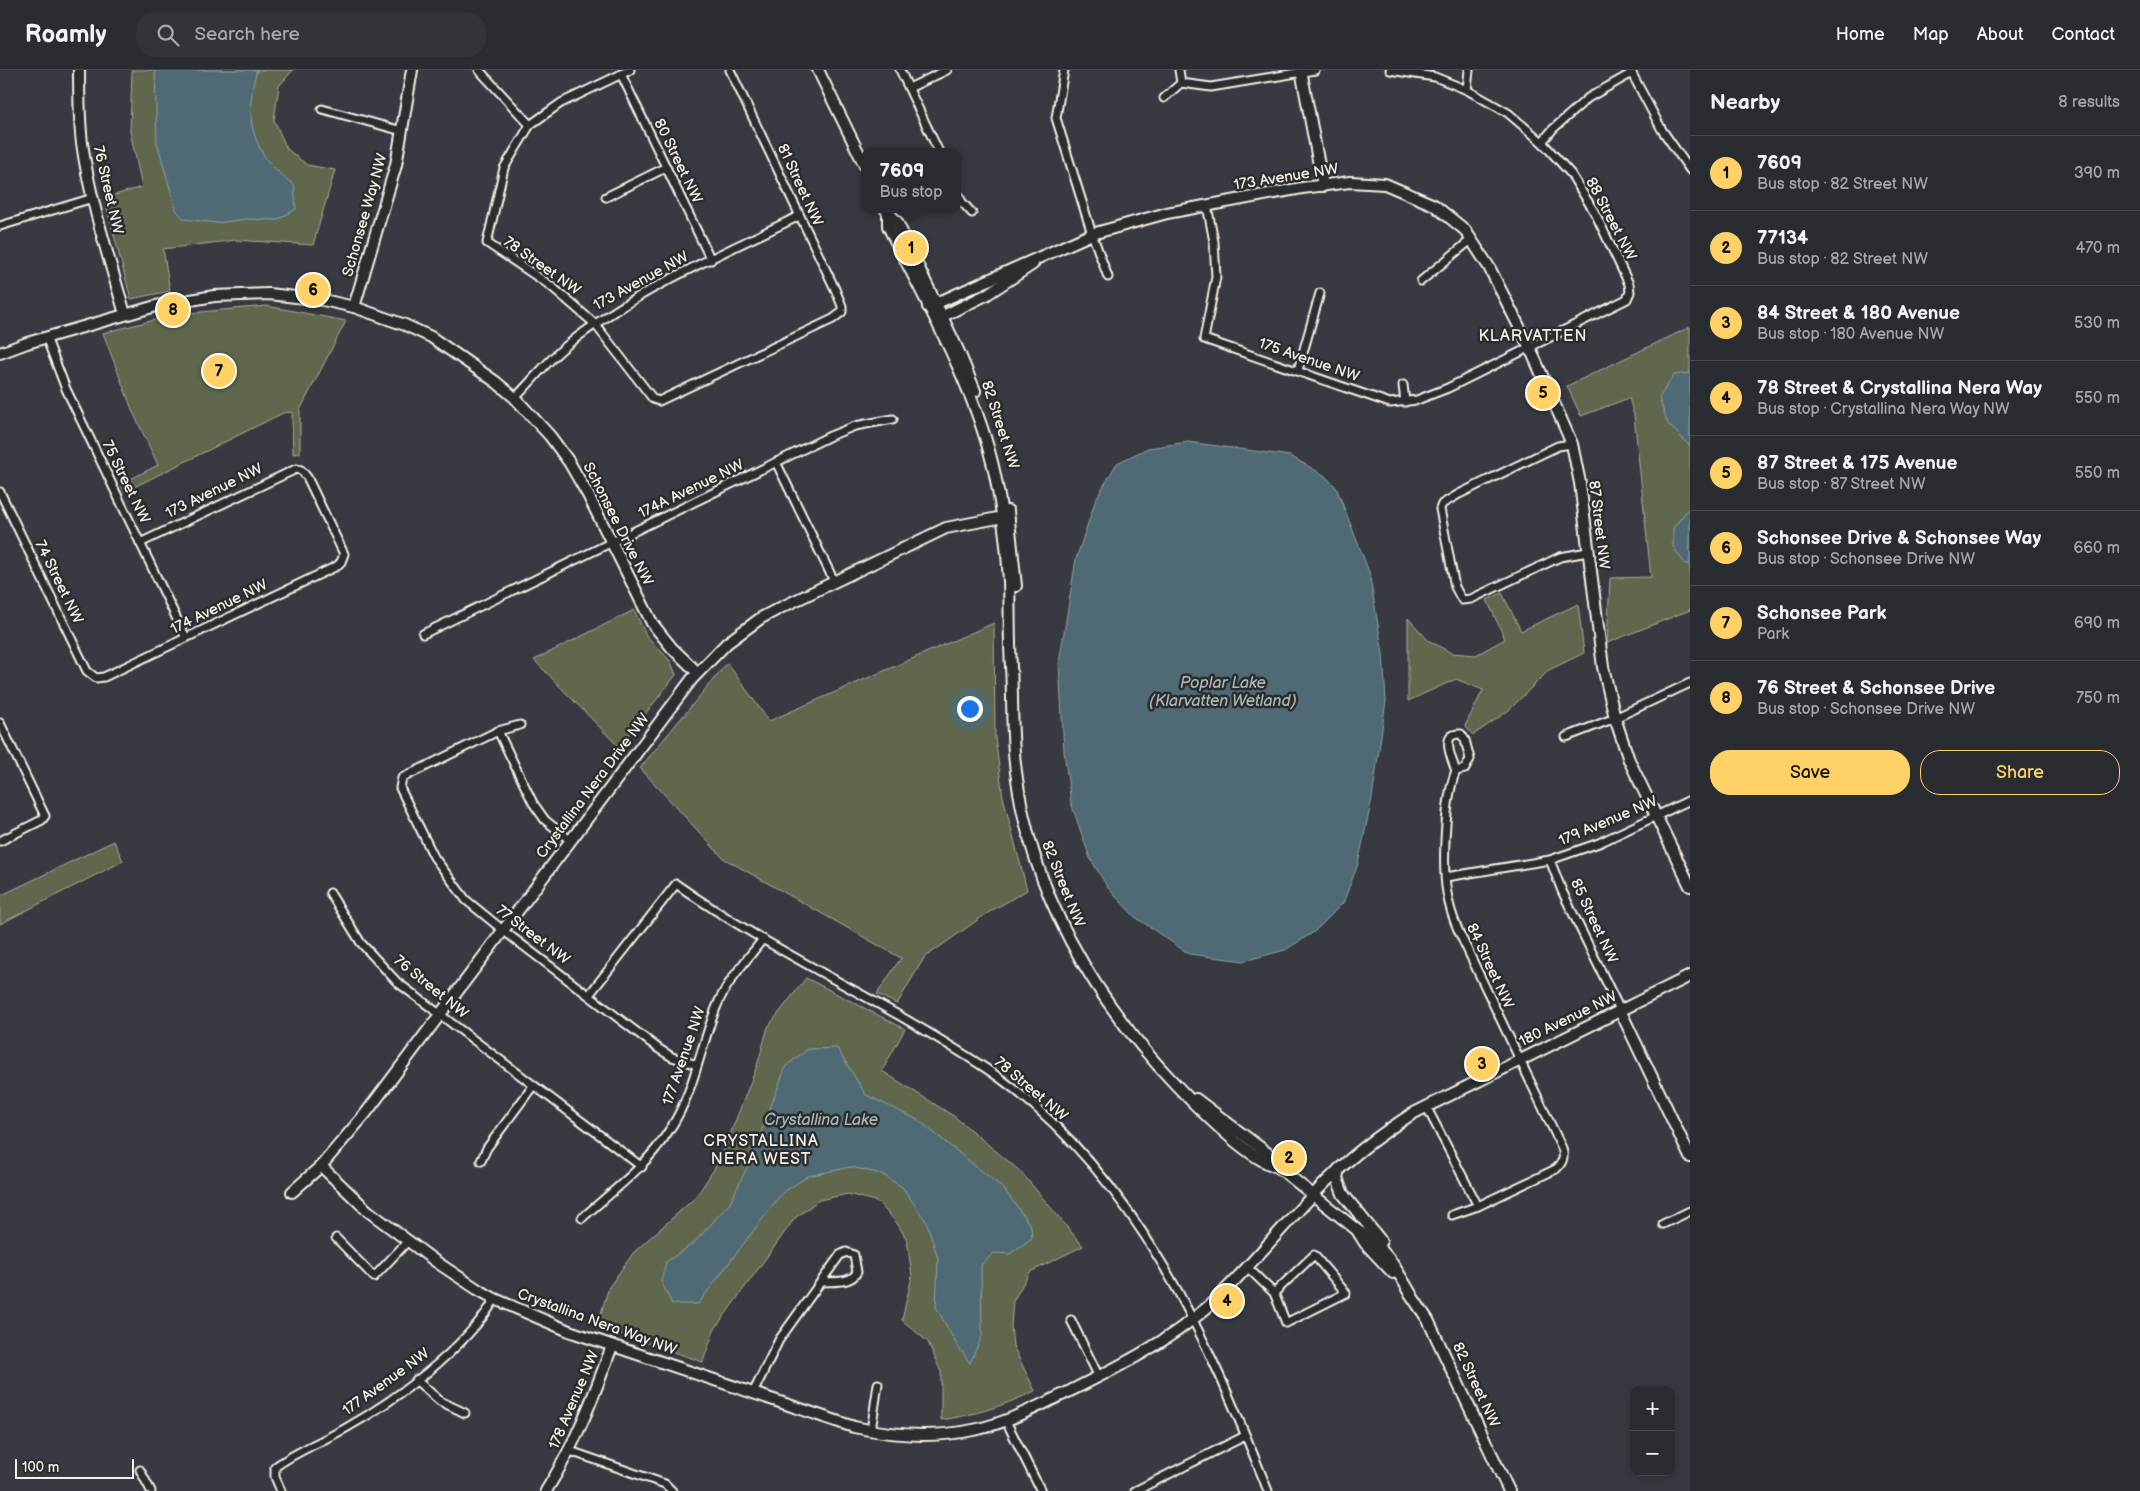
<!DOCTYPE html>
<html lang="en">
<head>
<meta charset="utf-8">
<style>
  :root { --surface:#292c31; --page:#313439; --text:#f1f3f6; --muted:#a5a7ab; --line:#45484d; --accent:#ffd166 }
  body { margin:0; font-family:"Balsamiq Sans",sans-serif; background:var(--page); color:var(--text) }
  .controls { position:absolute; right:15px; bottom:15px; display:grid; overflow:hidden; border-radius:10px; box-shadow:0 2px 12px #0003 }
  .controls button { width:45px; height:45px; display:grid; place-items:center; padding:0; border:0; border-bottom:1px solid var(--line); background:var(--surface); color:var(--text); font:25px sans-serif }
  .scale { position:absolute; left:15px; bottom:12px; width:119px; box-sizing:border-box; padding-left:5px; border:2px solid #f4f1e8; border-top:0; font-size:14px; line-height:18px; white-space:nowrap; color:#f4f1e8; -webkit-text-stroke:4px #2a2d2e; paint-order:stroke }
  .you { position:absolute; left:969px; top:638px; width:18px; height:18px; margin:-12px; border:4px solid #fff; border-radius:50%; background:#1a73e8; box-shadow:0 0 0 8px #1a73e833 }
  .badge { display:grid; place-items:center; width:32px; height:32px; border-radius:50%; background:var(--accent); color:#111; font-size:16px; font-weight:700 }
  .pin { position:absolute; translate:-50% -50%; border:2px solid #fff; box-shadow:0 1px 5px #0006 }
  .popup { position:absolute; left:861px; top:78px; width:100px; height:65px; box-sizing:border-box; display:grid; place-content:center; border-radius:10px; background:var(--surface); filter:drop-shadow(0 1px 4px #0005); font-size:16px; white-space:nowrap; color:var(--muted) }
  .popup b { font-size:19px; color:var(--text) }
  .popup::after { content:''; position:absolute; left:50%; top:100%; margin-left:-10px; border:10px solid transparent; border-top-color:var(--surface) }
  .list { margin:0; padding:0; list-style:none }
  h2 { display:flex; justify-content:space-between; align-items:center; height:65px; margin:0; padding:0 20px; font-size:21px }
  h2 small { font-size:16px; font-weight:400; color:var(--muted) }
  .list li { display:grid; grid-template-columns:32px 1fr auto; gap:15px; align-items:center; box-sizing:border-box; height:75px; padding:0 20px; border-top:1px solid var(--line) }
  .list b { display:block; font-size:19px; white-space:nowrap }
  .list p { margin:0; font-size:16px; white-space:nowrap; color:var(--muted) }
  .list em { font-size:16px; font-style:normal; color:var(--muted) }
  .actions { display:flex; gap:10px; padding:15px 20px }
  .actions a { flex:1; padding:11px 0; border:1px solid var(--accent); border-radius:20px; text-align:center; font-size:18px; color:var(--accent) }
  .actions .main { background:var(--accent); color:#111 }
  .icon { flex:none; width:28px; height:28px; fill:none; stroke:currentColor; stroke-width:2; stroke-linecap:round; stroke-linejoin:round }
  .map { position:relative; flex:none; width:1690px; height:1421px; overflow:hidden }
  header { display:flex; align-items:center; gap:30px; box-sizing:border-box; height:70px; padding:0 25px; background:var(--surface); border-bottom:1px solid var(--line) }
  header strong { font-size:24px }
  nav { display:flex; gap:28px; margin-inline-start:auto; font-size:18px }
  .search { width:350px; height:45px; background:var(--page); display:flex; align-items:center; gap:12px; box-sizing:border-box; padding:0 18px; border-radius:20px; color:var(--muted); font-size:19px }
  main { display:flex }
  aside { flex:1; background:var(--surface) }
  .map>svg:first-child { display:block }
  .green { fill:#5e674e; stroke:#a9ac9b }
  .water { fill:#4f6b74; stroke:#91a1a2 }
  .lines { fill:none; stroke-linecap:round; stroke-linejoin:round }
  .street-casing { stroke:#f4f1e8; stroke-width:11 }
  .secondary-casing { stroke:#f4f1e8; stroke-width:14 }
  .street { stroke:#2a2d2e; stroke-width:7 }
  .secondary { stroke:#2a2d2e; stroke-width:10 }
  .labels { text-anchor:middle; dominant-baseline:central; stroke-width:5; stroke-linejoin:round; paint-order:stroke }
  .street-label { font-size:15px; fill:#f4f1e8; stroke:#2a2d2e }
  .neighbourhood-label { font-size:16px; letter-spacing:1px; fill:#f4f1e8; stroke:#2a2d2e }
  .water-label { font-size:16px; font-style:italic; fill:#aab5b4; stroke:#2a2d2e }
</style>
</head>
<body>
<header>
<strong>Roamly</strong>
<div class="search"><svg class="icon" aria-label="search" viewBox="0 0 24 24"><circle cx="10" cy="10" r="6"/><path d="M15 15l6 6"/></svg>Search here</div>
<nav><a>Home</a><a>Map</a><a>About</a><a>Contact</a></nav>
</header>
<main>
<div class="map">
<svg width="1690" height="1421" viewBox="0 0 1690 1421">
  <rect width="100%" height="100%" fill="#373b41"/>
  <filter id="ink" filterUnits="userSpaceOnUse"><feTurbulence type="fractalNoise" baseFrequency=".02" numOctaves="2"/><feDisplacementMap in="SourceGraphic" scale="10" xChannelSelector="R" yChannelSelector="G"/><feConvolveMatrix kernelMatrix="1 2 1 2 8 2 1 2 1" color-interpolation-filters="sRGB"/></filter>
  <g filter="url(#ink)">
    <g class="green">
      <polygon points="132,0 293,0 279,16 274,50 287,79 307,95 335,100 313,175 236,170 163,179 170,221 131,229 104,128 142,117 130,61"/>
      <polygon points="267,236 346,251 300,340 300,383 293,384 292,342 283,343 124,422 121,414 158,395 133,342 103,263 178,244"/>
      <polygon points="1690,257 1690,540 1607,573 1610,508 1651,507 1634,345 1629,328 1581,346 1567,316"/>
      <polygon points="1502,523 1521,561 1578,534 1584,583 1549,600 1508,641 1473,665 1465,656 1483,620 1456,609 1408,631 1408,548 1428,570 1451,583 1476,585 1505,569 1487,530"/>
      <polygon points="634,540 646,565 671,592 676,605 619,677 534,590"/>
      <polygon points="994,553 995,667 1003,727 1027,820 986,844 924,888 897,934 877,924 901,888 723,788 640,698 727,593 769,651"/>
      <polygon points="114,771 123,791 0,854 0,826"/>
      <path d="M806,908L905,959L882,1001L955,1047L1021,1102L1083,1176L1030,1202L1013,1231L1011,1256L1013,1276L1035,1321C1003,1336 975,1345 941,1350V1302L928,1272L902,1250L912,1206L907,1170L897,1153L878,1132L848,1124L819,1130L795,1148L714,1260L703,1292L597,1256L609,1217L634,1182L696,1127L720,1090L757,996L768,957Z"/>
    </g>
    <g class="water">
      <path d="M155,0H257C247,34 247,66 271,95C277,102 287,109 294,115L296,139L277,150L245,149L217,153L184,149L176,140L157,72Z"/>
      <polygon points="1690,303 1690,376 1668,354 1659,328 1674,305"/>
      <polygon points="1188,372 1290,386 1324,405 1336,417 1369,502 1383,584 1386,631 1372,728 1358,794 1343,833 1314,862 1285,880 1244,891 1189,884 1135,847 1108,818 1090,788 1071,733 1064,681 1059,593 1076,489 1096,429 1117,393 1148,378"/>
      <polygon points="1690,437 1690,494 1685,494 1673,477 1673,458"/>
      <polygon points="837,978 866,1025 918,1050 1004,1119 1031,1156 1032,1168 1010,1184 994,1183 981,1195 982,1266 970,1293 958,1277 936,1237 938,1189 927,1153 903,1118 882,1104 851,1097 808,1106 782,1123 698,1234 672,1234 661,1211 666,1192 694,1173 730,1133 752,1087 786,996 808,979"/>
    </g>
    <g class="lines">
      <g class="street-casing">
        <g id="street">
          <polyline points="479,0 530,55"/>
          <polyline points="630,0 561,33 530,55 504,98 487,173 551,216 595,254 653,329 659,331 833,249 842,242 842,236 835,219 730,0"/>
          <polyline points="900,0 939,82"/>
          <polyline points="1064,0 1056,48 1092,164 1108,207"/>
          <polyline points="1630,0 1662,60 1690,100"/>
          <polyline points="621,4 711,190"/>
          <polyline points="1181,13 1211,17 1315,0"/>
          <polyline points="909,18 947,0"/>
          <polyline points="1467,20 1469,0"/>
          <polyline points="1164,28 1181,13 1179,0"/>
          <polyline points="322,39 402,61"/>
          <polyline points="1542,72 1553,59 1588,28 1632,3"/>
          <polyline points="957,122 962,132 972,143"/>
          <polyline points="606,127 665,98"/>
          <polyline points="1207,135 1214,172 1216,207 1204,269 1390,333 1417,330 1448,318 1627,229 1630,222 1629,214 1595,143 1571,104 1542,72 1508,43 1467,20 1435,7 1390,0"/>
          <polyline points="0,156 93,128"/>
          <polyline points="1421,211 1472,169"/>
          <polyline points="46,267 66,319 186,568"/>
          <polyline points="1298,300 1320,223"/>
          <polyline points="1403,315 1405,332"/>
          <path d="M515,328C532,311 548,290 566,276C635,220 720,185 799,146"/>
          <polyline points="1572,374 1558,376 1459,424 1442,434 1440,439 1455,517 1462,530 1471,529 1560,487 1588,482"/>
          <polyline points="776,392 834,511"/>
          <polyline points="0,422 87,601 96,608 104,607 337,496 341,492 344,484 307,407 301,400 296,399 140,473"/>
          <polyline points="423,564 830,366 855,356 893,349"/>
          <polyline points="0,653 45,746 42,750 0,771"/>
          <polyline points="520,655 498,661 402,708 400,718 434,787 466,830 504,861 659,979 672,987 697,995"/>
          <polyline points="498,661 533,733 545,750 571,771"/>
          <polyline points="1566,667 1615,648 1690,613"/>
          <polyline points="1550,790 1562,821 1620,940"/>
          <polyline points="1446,807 1550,790 1599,773 1690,730"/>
          <polyline points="330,823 361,873 397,912 642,1097"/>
          <path d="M589,925L676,814C747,864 824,903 900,946C934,966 969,986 1001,1009C1138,1110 1207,1267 1268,1421"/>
          <polyline points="1426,1036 1478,1136"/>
          <polyline points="481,1091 487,1078 533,1016"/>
          <path d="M1452,1145L1478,1136L1556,1099C1563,1093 1565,1087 1562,1078L1458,860C1453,848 1449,836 1447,823C1442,796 1445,726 1456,701L1465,699L1470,689L1465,670L1461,664C1439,662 1452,690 1456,701"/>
          <path d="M582,1148C614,1120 647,1096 670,1059C694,1023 700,978 716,938C726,912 747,890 763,869"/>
          <polyline points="1663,1154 1690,1141"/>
          <polyline points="336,1168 374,1207 408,1171"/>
          <polyline points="1247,1197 1274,1223 1314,1185 1346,1223 1286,1253 1274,1223"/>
          <polyline points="1071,1250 1099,1307"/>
          <polyline points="416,1310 440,1331 465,1343"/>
          <path d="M753,1323L779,1270L840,1185L846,1182L854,1185L857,1202C851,1214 834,1211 821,1212"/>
          <polyline points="1006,1351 1041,1421"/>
          <polyline points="871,1361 878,1314"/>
          <polyline points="570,1381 665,1414 672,1421"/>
          <polyline points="140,1400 151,1421"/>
          <path d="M281,1421L275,1407V1397C293,1383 325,1370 346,1358C396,1330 465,1279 495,1229"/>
          <polyline points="1135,1421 1245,1366"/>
        </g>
      </g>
      <g class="secondary-casing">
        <g id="secondary">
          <path d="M79,0C79,24 79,49 82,73C90,131 109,188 125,244"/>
          <polyline points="818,0 865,96"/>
          <polyline points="1301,0 1323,116"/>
          <polyline points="886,140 897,152 958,280 975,321"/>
          <path d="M888,144V156C927,234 977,320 995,405C1002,439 1007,476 1009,511C1010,539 1009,568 1011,596C1013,631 1011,667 1016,702C1031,822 1093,928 1176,1015C1196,1036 1250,1091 1278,1097L1357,1160C1383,1175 1396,1198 1411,1224"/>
          <polyline points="354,237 396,95 412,0"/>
          <polyline points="928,237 1092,164 1167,143 1302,118 1350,112 1385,114 1434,135 1465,160 1489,197 1530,278 1572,374 1580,413 1603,597 1615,648 1629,690 1690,816"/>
          <polyline points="937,249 986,225 1033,194"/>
          <polyline points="0,283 27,273 156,236 214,226 269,224 323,230 354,237 405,255 431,267 496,312 515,328 550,366 569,392 588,425 652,553 672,578 697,602"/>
          <polyline points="1008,441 1016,516"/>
          <polyline points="1620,940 1690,1087"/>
          <polyline points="1196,1029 1274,1088 1278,1097"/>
          <path d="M321,1096L368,1141L435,1191L477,1219L495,1229L569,1261L854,1357C895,1366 938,1368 978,1359C1008,1352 1034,1338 1062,1325C1114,1299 1166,1274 1210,1235C1253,1195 1289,1147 1332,1106C1356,1082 1384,1062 1412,1044L1690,906"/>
          <polyline points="1339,1099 1337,1108 1343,1124 1381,1171"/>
          <polyline points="292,1122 321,1096 366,1043 692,609 727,573 761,548 780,538 946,458 1008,446"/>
          <polyline points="1358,1162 1365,1173 1393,1203"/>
          <polyline points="1407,1219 1428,1250 1509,1421"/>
          <path d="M546,1421C576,1373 593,1328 612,1276"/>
        </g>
      </g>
      <use href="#street" class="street"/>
      <use href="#secondary" class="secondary"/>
    </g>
  </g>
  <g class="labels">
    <g class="street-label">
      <text transform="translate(678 91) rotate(64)">80 Street NW</text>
      <text transform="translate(1286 107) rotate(-9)">173 Avenue NW</text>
      <text transform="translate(800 115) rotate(65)">81 Street NW</text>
      <text transform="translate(108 120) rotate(77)">76 Street NW</text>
      <text transform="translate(365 145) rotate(-74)">Schonsee Way NW</text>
      <text transform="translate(1611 149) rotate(62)">88 Street NW</text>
      <text transform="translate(542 196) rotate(35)">78 Street NW</text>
      <text transform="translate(641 211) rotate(-29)">173 Avenue NW</text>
      <text transform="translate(1309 290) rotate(19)">175 Avenue NW</text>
      <text transform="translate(1000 355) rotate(72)">82 Street NW</text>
      <text transform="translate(126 412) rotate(64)">75 Street NW</text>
      <text transform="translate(691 419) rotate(-26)">174A Avenue NW</text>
      <text transform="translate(214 421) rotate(-26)">173 Avenue NW</text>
      <text transform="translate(618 454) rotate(63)">Schonsee Drive NW</text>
      <text transform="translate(1599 455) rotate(83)">87 Street NW</text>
      <text transform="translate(59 512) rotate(64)">74 Street NW</text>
      <text transform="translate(219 537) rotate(-26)">174 Avenue NW</text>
      <text transform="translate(593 716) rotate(-53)">Crystallina Nera Drive NW</text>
      <text transform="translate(1608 751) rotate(-23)">179 Avenue NW</text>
      <text transform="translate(1063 814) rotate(68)">82 Street NW</text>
      <text transform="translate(1594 851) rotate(65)">85 Street NW</text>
      <text transform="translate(533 865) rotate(37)">77 Street NW</text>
      <text transform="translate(1490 896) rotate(65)">84 Street NW</text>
      <text transform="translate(431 917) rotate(39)">76 Street NW</text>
      <text transform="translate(1568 949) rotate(-26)">180 Avenue NW</text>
      <text transform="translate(684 986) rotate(-71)">177 Avenue NW</text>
      <text transform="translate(1031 1019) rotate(40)">78 Street NW</text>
      <text transform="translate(597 1252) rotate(20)">Crystallina Nera Way NW</text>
      <text transform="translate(386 1312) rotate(-36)">177 Avenue NW</text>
      <text transform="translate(1476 1315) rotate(65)">82 Street NW</text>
      <text transform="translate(574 1330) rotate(-67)">178 Avenue NW</text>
    </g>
    <g class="neighbourhood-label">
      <text x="1533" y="266">KLARVATTEN</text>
      <text x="761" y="1071">CRYSTALLINA<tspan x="761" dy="18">NERA WEST</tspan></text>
    </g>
    <g class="water-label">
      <text x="1223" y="613">Poplar Lake<tspan x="1223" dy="18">(Klarvatten Wetland)</tspan></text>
      <text x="821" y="1050">Crystallina Lake</text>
    </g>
  </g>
</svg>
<div class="controls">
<button>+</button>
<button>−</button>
</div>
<div class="scale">100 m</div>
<div class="you"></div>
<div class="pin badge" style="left:911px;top:178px">1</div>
<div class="popup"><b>7609</b>Bus stop</div>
<div class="pin badge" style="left:1289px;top:1088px">2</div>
<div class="pin badge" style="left:1482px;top:994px">3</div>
<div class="pin badge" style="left:1227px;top:1231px">4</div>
<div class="pin badge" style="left:1543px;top:323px">5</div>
<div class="pin badge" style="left:313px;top:220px">6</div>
<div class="pin badge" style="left:219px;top:301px">7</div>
<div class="pin badge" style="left:173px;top:240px">8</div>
</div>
<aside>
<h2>Nearby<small>8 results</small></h2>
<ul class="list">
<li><span class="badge">1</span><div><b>7609</b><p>Bus stop · 82 Street NW</p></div><em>390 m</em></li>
<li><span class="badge">2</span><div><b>77134</b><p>Bus stop · 82 Street NW</p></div><em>470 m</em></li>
<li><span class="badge">3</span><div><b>84 Street &amp; 180 Avenue</b><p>Bus stop · 180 Avenue NW</p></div><em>530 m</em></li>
<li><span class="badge">4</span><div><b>78 Street &amp; Crystallina Nera Way</b><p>Bus stop · Crystallina Nera Way NW</p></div><em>550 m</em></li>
<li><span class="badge">5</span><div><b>87 Street &amp; 175 Avenue</b><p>Bus stop · 87 Street NW</p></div><em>550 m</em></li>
<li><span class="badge">6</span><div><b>Schonsee Drive &amp; Schonsee Way</b><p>Bus stop · Schonsee Drive NW</p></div><em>660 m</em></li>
<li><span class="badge">7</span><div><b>Schonsee Park</b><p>Park</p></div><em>690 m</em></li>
<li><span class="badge">8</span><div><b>76 Street &amp; Schonsee Drive</b><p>Bus stop · Schonsee Drive NW</p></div><em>750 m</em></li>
</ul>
<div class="actions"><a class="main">Save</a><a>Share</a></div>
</aside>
</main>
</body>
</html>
